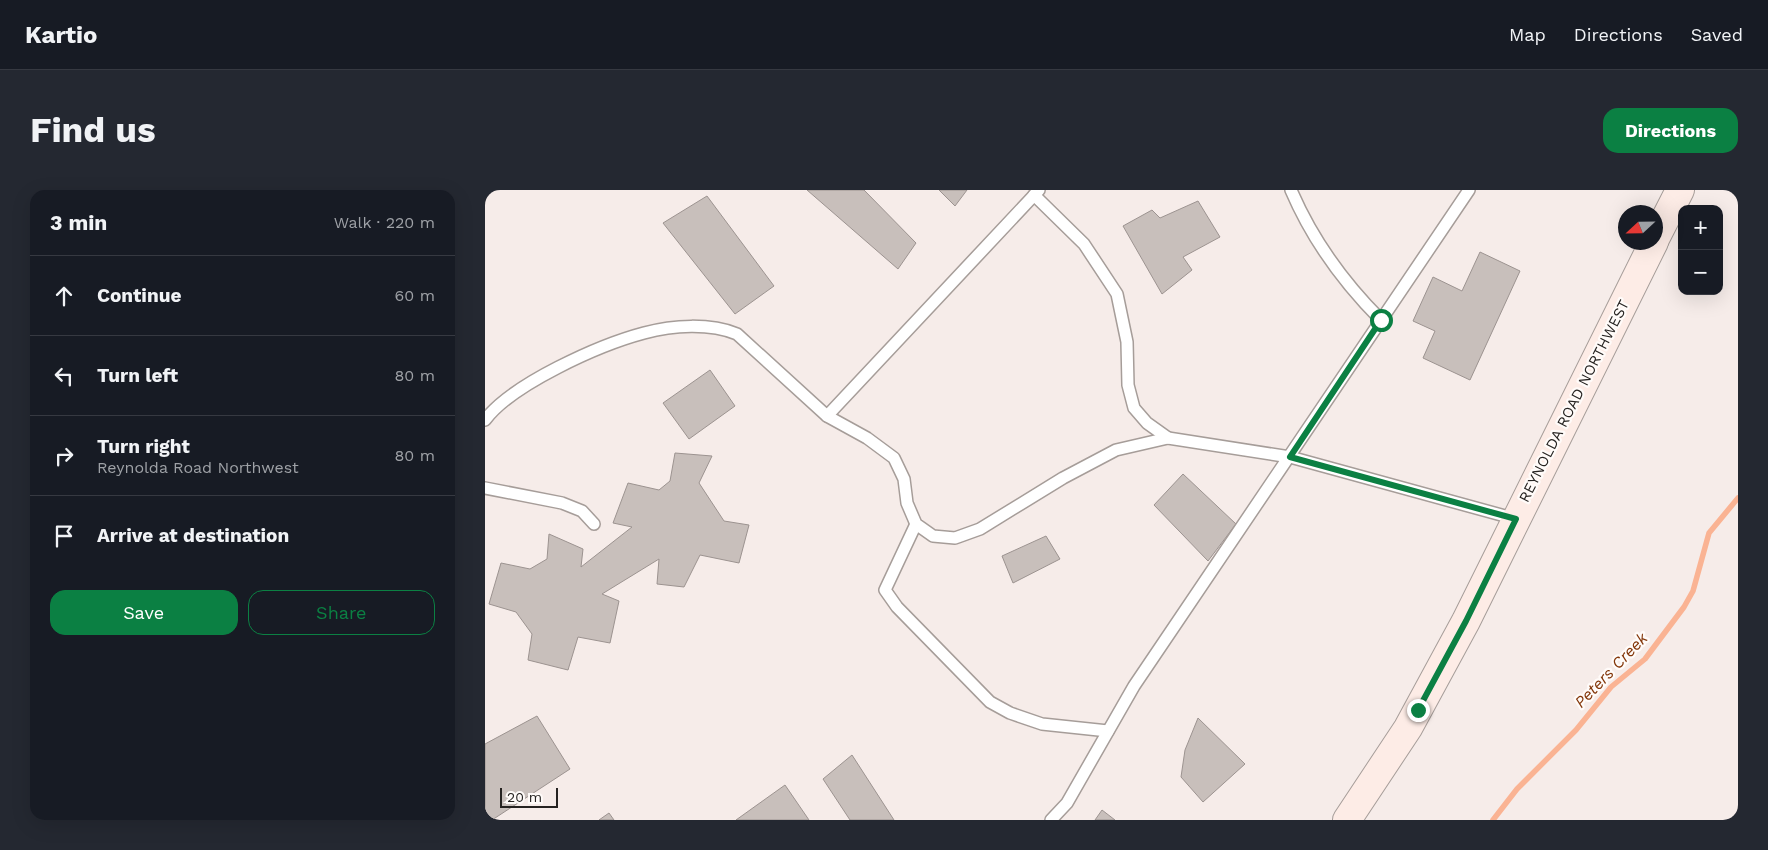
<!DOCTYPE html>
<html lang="en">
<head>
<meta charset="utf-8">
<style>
  :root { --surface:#171b24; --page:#242831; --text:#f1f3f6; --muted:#9ea1a6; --line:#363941; --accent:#0b8043 }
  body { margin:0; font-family:"Work Sans",sans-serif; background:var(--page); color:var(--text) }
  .controls { position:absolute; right:15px; top:15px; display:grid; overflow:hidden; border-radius:10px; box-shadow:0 5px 20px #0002 }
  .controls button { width:45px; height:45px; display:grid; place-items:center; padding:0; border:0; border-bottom:1px solid var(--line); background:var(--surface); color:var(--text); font:25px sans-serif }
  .compass { position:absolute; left:1133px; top:15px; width:45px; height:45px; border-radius:50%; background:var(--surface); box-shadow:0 5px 20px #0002; rotate:248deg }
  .scale { position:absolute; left:15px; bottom:12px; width:58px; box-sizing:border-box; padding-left:5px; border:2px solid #262321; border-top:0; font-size:14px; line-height:18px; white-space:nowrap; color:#262321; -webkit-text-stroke:4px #fffbf9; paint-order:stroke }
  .stop { position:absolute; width:15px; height:15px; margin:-11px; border:4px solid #0b8043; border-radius:50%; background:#fff }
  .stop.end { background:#0b8043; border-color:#fff; box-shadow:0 1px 5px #0008 }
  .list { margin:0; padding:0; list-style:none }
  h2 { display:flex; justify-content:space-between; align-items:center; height:65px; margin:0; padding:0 20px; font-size:21px }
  h2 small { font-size:16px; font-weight:400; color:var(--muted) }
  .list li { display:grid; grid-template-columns:32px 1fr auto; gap:15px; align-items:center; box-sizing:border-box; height:80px; padding:0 20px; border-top:1px solid var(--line) }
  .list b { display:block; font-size:19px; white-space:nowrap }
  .list p { margin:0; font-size:16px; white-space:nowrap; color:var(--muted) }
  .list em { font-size:16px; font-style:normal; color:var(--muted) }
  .actions { display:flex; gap:10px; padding:15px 20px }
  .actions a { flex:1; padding:11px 0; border:1px solid var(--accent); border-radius:15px; text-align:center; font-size:18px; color:var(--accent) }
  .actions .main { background:var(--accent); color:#fff }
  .icon { flex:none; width:28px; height:28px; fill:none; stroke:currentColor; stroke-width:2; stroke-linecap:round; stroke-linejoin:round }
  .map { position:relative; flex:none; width:1253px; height:630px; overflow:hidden; border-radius:15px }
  header { display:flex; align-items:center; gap:30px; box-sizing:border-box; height:70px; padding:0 25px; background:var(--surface); border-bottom:1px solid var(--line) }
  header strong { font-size:24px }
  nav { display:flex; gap:28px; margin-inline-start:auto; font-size:18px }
  .intro { display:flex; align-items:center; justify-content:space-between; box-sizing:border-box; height:120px; padding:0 30px }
  h1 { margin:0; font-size:35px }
  .button { padding:12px 22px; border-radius:15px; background:var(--accent); color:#fff; font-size:18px; font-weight:700 }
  main { display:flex; gap:30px; padding:0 30px }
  aside { flex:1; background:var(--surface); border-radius:15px; box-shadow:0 5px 20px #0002 }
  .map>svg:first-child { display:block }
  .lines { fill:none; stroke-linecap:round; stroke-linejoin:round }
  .stream { stroke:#fab393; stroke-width:5.5 }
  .building { fill:#c8bfbb; stroke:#9c9390 }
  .lane-casing { stroke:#a69d99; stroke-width:14 }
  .secondary-casing { stroke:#a69d99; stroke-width:30 }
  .lane { stroke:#fff; stroke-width:11 }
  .secondary { stroke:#fdece6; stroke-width:28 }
  .route { stroke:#0b8043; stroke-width:6 }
  .labels { text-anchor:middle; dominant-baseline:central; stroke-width:4.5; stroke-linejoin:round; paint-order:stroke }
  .street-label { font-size:15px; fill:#262321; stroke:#fffbf9 }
  .water-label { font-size:16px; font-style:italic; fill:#823508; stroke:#fffbf9 }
</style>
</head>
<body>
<header>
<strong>Kartio</strong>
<nav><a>Map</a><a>Directions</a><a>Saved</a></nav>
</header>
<div class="intro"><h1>Find us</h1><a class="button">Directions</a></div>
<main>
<aside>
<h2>3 min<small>Walk · 220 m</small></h2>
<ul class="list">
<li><svg class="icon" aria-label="ahead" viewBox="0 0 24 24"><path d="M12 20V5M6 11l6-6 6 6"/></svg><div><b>Continue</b></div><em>60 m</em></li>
<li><svg class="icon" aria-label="left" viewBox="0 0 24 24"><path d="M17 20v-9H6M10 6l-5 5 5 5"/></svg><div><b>Turn left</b></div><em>80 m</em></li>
<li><svg class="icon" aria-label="right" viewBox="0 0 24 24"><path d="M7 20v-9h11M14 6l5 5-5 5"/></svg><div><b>Turn right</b><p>Reynolda Road Northwest</p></div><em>80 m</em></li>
<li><svg class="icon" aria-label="arrive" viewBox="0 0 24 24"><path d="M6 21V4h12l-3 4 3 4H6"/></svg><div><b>Arrive at destination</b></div></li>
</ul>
<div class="actions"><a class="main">Save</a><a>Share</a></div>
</aside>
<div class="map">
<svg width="1253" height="630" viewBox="0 0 1253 630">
  <rect width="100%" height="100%" fill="#f6ece9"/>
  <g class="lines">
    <polyline class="stream" points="1008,630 1032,599 1091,540 1126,497 1160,469 1199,417 1208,401 1224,343 1253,308"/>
  </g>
  <g class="building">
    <polygon points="322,0 379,0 431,53 413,79"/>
    <polygon points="454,0 482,0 470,16"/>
    <polygon points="222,6 289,96 250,124 178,33"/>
    <polygon points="713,11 735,47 698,67 707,80 677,104 638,36 667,20 675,28"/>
    <polygon points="995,62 1035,81 985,190 938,168 950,141 928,131 948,87 977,101"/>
    <polygon points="225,180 250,216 204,249 178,213"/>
    <polygon points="190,263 227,266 214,293 239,331 264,335 254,373 215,365 199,397 172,394 174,369 117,404 134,411 125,453 93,447 83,480 43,470 47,444 31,422 4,414 16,373 45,379 62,369 64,344 98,359 96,377 147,337 128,333 143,293 174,300 185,291"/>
    <polygon points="698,284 751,334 723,371 669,315"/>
    <polygon points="561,346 575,369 528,393 517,366"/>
    <polygon points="52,526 85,579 7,630 0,630 0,554"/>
    <polygon points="713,528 760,574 718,612 696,587 700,560"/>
    <polygon points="367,565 409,630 365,630 338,589"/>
    <polygon points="300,595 324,630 251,630"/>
    <polygon points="617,620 630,630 610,630"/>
    <polygon points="124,623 129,630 114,630"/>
  </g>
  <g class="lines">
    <g class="lane-casing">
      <g id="lane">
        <path d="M806,0C827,49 858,92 896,130"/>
        <polyline points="549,5 599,54 632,104 642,152 643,195 649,218 662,233 683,248"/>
        <polyline points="342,226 554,0"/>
        <path d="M0,230C27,194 114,155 159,143C188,135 225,133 252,144L342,226L382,248L409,268L419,289L422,313L431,334L448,346L470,348L495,339L578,288L631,260L683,248L805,267L1031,329"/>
        <polyline points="0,298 77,313 97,321 109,334"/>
        <polyline points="431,334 400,400 412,417 505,512 525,523 557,534 623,541"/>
        <polyline points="566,630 582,613 649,496 984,0"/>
      </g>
    </g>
    <g class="secondary-casing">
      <g id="secondary">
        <polyline points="1170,49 1195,0"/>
        <polyline points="862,630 923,538 981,431 1169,52"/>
      </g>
    </g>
    <use href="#lane" class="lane"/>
    <use href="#secondary" class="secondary"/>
  </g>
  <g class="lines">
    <polyline class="route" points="896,130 805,267 1031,329 981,431 933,520"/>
  </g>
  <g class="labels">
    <g class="street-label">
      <text transform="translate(1089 211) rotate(-63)">REYNOLDA ROAD NORTHWEST</text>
    </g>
    <g class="water-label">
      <text transform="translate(1126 480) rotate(-46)">Peters Creek</text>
    </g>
  </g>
</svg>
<div class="controls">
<button>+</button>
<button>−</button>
</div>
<svg class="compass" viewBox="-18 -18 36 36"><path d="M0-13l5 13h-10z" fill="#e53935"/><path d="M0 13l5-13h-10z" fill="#9ea1a6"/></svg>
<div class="scale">20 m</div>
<div class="stop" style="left:896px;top:130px"></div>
<div class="stop end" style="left:933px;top:520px"></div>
</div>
</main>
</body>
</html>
